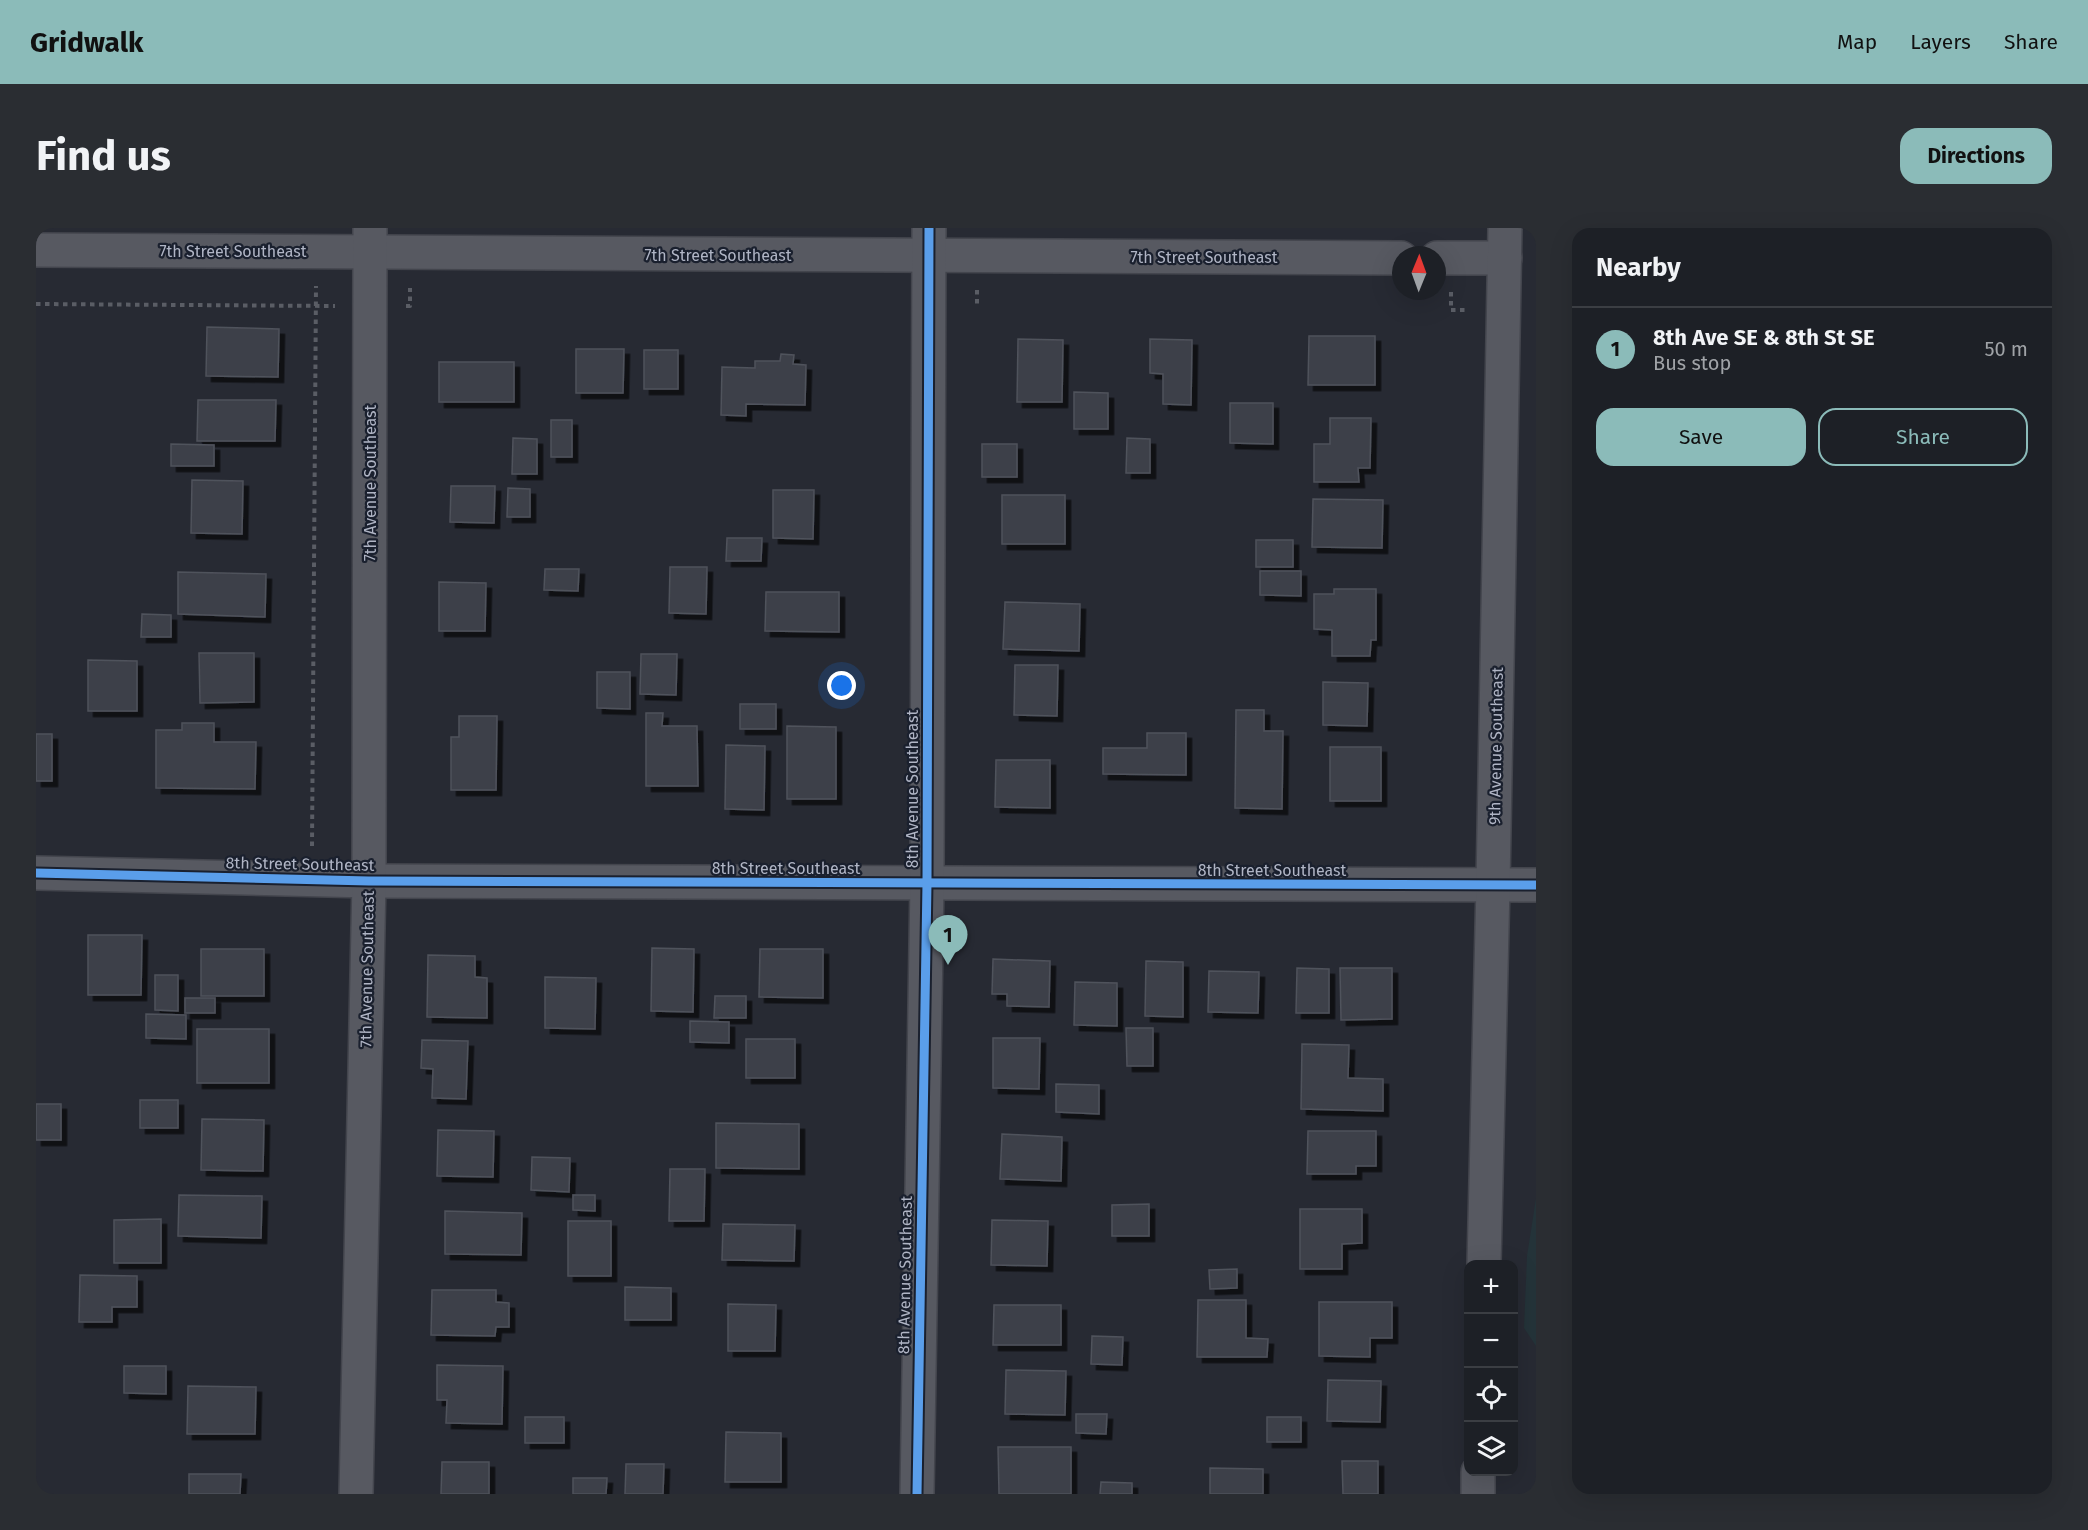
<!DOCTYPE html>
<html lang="en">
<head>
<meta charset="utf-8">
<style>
  :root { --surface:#1d2026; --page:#2a2d32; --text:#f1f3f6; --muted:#a0a3a7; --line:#3b3e43; --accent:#8bbbb9 }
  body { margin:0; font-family:"Fira Sans",sans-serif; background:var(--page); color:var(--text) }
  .controls { position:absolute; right:18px; bottom:18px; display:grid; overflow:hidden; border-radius:12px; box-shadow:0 6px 24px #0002 }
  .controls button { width:54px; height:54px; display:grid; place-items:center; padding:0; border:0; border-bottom:2px solid var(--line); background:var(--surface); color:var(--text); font:30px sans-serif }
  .compass { position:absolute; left:1356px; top:18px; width:54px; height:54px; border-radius:50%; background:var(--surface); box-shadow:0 6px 24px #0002; rotate:1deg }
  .you { position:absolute; left:806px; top:458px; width:21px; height:21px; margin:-15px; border:4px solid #fff; border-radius:50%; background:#1a73e8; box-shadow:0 0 0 9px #1a73e833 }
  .badge { display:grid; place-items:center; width:39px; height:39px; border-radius:50%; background:var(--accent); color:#111; font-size:20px; font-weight:700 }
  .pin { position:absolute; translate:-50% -50px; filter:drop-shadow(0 2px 3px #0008) }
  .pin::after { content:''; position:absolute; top:32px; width:21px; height:18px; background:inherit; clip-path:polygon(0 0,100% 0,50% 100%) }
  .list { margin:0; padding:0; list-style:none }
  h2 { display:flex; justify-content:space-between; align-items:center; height:78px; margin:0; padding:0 24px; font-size:26px }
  h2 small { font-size:20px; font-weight:400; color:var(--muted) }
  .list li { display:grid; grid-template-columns:39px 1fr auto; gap:18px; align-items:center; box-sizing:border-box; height:84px; padding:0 24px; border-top:2px solid var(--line) }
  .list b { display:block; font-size:22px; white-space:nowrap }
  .list p { margin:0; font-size:20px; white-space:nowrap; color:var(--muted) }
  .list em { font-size:20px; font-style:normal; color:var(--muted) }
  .actions { display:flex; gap:12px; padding:18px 24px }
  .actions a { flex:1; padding:14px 0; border:2px solid var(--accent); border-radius:18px; text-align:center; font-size:21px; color:var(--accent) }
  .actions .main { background:var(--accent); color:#111 }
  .icon { flex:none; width:33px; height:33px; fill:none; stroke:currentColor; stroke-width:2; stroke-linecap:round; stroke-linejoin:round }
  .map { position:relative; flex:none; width:1500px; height:1266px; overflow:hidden; border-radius:18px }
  header { display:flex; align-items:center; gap:36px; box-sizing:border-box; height:84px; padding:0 30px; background:var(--accent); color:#111 }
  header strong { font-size:28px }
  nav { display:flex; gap:33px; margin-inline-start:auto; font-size:21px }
  .intro { display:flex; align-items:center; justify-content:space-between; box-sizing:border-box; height:144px; padding:0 36px }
  h1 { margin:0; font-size:42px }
  .button { padding:15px 27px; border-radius:18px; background:var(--accent); color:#111; font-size:21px; font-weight:700 }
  main { display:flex; gap:36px; padding:0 36px }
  aside { flex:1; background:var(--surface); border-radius:18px; box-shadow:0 6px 24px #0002 }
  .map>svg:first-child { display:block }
  .green { fill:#243339 }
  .building { fill:#3e414a; stroke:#4f525b; stroke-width:1.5; filter:url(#shadow) }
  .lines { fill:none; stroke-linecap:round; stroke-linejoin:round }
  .minor-casing { stroke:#43454d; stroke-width:36 }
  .tertiary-casing { stroke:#43454d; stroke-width:36 }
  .path { stroke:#5a5d65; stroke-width:4; stroke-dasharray:4.5 4.5; stroke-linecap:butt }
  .minor { stroke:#575961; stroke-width:33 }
  .tertiary { stroke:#575961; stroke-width:33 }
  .cycleway-casing { stroke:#1a202e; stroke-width:13 }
  .cycleway { stroke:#5a9eea; stroke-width:9 }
  .labels { text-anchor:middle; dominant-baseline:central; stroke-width:4.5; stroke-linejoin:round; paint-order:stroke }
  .street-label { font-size:16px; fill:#b0b5c5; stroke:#1a202e }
</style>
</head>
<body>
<header>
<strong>Gridwalk</strong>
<nav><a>Map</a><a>Layers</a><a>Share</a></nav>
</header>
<div class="intro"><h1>Find us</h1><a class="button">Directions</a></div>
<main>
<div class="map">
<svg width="1500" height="1266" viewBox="0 0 1500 1266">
  <defs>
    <filter id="shadow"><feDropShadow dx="5.5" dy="5.5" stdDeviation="0" flood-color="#0009"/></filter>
  </defs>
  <rect width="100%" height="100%" fill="#272a33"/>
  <polygon class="green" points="1500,970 1500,1118 1488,1100 1491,1028"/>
  <g class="building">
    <polygon points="171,99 243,101 242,149 170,148"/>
    <polygon points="1273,108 1339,108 1339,157 1272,157"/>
    <polygon points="982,111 1027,112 1026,174 981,174"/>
    <polygon points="1114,111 1156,112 1155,177 1127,176 1127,146 1114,145"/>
    <polygon points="540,121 588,121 587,165 540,165"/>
    <rect x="608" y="122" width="34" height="39"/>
    <polygon points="745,126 758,127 757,136 770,137 769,177 710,176 710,188 685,187 686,139 719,140 719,133 744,133"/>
    <rect x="403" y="134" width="75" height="40"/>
    <polygon points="1038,164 1072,165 1072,201 1038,201"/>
    <polygon points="162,172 240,172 239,213 161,213"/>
    <polygon points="1194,175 1237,175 1237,216 1194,215"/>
    <polygon points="1294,190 1335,190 1334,240 1322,240 1323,254 1278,254 1278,216 1294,216"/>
    <rect x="515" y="192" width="21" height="37"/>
    <polygon points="477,210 501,211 501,246 476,246"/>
    <polygon points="1091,210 1114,211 1114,245 1090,245"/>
    <polygon points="135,216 178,217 178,238 135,238"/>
    <rect x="946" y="216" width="35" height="33"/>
    <polygon points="156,252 207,253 206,306 155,305"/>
    <polygon points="415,258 459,258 458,295 414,294"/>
    <polygon points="472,260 494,261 494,289 471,289"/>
    <polygon points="737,262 778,262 777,311 737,310"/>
    <rect x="966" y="267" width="63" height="49"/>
    <polygon points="1277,271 1347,272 1346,320 1276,319"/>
    <polygon points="691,310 726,310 725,333 690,333"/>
    <rect x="1220" y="312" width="37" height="27"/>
    <polygon points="634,339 671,339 670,386 633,385"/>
    <polygon points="509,341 543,341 542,363 508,362"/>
    <polygon points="1224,343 1265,343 1265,368 1224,367"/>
    <polygon points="142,344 230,346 229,389 142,386"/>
    <polygon points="403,354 450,355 449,403 403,403"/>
    <polygon points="1298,361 1340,361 1340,412 1335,412 1334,428 1296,428 1296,402 1278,401 1278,366 1298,366"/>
    <polygon points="730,364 803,364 803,404 729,403"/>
    <polygon points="969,374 1044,376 1043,423 967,421"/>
    <polygon points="106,386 135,387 135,409 105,409"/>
    <polygon points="163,425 218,425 218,474 164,475"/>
    <polygon points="605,426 641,426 640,467 604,466"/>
    <polygon points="52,432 101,433 101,483 52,483"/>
    <polygon points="979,437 1022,437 1021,488 978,487"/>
    <polygon points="561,444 594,444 594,481 561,480"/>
    <polygon points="1287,454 1332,455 1331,498 1287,497"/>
    <rect x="704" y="476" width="36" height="25"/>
    <polygon points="1200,482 1228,482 1228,503 1247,503 1246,581 1199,580"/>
    <polygon points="610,485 627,485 626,498 661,498 662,558 610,558"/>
    <polygon points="423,488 461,488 460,562 415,562 415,509 423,509"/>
    <polygon points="146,495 178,495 178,514 220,514 219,561 120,560 120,502 146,502"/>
    <polygon points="751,498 800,499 800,571 751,571"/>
    <polygon points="1111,505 1150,505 1150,547 1067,546 1067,520 1111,520"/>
    <rect x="0" y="506" width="16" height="47"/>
    <polygon points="690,517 729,518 728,582 689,581"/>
    <rect x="1294" y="519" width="51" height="54"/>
    <polygon points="960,532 1014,532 1014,580 959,579"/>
    <polygon points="52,707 106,707 105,767 52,767"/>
    <polygon points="616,720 658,721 657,784 615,783"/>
    <rect x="165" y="721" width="63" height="47"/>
    <polygon points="724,721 787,721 787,770 723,769"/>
    <polygon points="392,727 439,728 439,749 451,750 451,790 391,789"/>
    <polygon points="957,731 1014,733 1013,779 971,778 971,766 956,766"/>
    <polygon points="1110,733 1147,734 1147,789 1109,788"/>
    <polygon points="1261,740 1293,741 1293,785 1260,785"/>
    <polygon points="1304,740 1356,740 1356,791 1305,792"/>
    <polygon points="1173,743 1223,744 1222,785 1172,784"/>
    <polygon points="119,747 142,747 142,783 119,782"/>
    <polygon points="509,749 560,750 559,801 509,800"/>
    <polygon points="1039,754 1081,755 1081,798 1038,797"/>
    <polygon points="679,768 710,768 710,790 678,790"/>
    <rect x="149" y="770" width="30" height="15"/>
    <polygon points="110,786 150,787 150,811 110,810"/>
    <polygon points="654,793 693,794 693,815 654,814"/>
    <polygon points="1090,800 1117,800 1117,838 1091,838"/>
    <rect x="161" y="801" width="72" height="54"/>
    <polygon points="957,810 1004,810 1003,861 957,860"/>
    <rect x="710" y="811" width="49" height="39"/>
    <polygon points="386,812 432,813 430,871 396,870 397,841 385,840"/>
    <polygon points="1266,816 1313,817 1312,850 1347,851 1347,883 1265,881"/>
    <polygon points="1020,856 1063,857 1063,886 1020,884"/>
    <rect x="104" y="872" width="38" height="28"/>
    <rect x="0" y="876" width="25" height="36"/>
    <polygon points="166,891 228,892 227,943 165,942"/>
    <polygon points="680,895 763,896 763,941 680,940"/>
    <polygon points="402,902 458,903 457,949 401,948"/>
    <polygon points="1272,903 1340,903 1340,938 1320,938 1320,946 1271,946"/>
    <polygon points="966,906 1026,909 1025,953 964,951"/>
    <polygon points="496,929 534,930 533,964 495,962"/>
    <polygon points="634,941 669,941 668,993 633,993"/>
    <polygon points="143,967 226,968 225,1010 142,1008"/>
    <polygon points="537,967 559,967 559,983 537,982"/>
    <polygon points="1113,976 1113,1008 1076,1008 1076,977"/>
    <polygon points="1264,981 1326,981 1326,1015 1306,1016 1306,1041 1264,1041"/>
    <polygon points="409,983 486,985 485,1027 409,1026"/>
    <polygon points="125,991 125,1035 78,1035 78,992"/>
    <polygon points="956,992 1012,993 1011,1038 955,1037"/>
    <rect x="532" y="993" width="43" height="55"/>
    <polygon points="687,996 759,997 758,1033 686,1032"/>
    <polygon points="1201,1041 1201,1060 1174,1061 1173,1042"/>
    <polygon points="44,1047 101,1048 101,1079 76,1079 76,1094 43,1094"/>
    <polygon points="589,1059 635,1060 635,1092 589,1092"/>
    <polygon points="396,1062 460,1062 460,1074 473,1075 473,1099 460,1099 459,1108 395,1107"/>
    <polygon points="1162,1072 1210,1072 1210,1110 1232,1111 1231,1129 1161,1129"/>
    <polygon points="1283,1074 1356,1074 1356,1110 1334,1110 1334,1129 1283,1128"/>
    <polygon points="692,1076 740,1077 739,1123 692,1123"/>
    <polygon points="958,1077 1025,1077 1025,1117 957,1117"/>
    <polygon points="1056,1108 1087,1109 1086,1137 1055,1136"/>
    <polygon points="401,1137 467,1138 466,1196 410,1195 411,1172 401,1172"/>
    <polygon points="88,1138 130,1138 130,1166 88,1165"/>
    <polygon points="970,1142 1030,1143 1029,1187 969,1186"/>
    <polygon points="1292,1152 1345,1153 1344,1194 1291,1193"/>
    <polygon points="152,1158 220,1159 219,1206 151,1206"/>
    <polygon points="1040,1186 1071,1186 1070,1206 1040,1205"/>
    <rect x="489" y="1189" width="39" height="26"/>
    <rect x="1231" y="1189" width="34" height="25"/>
    <polygon points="690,1204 745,1205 745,1254 689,1254"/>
    <polygon points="962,1219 1035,1219 1035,1266 963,1266"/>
    <polygon points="1306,1233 1342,1233 1342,1266 1307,1266"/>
    <polygon points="406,1234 453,1234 453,1266 405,1266"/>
    <polygon points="590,1236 628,1236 627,1266 589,1266"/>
    <polygon points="1174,1240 1227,1241 1227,1266 1174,1266"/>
    <polygon points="153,1246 205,1246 204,1266 153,1266"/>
    <polygon points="537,1250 571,1250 570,1266 537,1266"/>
    <polygon points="1065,1254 1096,1255 1096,1266 1064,1266"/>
  </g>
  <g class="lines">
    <g class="minor-casing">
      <g id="minor">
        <polyline points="0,22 1365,30"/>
        <polyline points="1401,30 1469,30"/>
        <polyline points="0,645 333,653 1500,657"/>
        <polyline points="1448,1036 1457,657 1469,0"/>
        <polyline points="320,1266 333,653 334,0"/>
        <polyline points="1442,1266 1442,1244"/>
      </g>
    </g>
    <g class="tertiary-casing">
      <polyline id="tertiary" points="881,1266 891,655 893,0"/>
    </g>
    <g class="path">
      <polyline points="941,62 941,76"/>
      <polyline points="1415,64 1415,82 1431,82"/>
      <polyline points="0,76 299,78"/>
      <polyline points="370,78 374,78 374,60"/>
      <polyline points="276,618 280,58"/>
    </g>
    <use href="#minor" class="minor"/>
    <use href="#tertiary" class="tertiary"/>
    <g class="cycleway-casing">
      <g id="cycleway">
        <polyline points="0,645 333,653 1500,657"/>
        <polyline points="881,1266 891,655 893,0"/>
      </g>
    </g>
    <use href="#cycleway" class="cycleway"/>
  </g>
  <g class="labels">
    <g class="street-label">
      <text x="197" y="23">7th Street Southeast</text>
      <text x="682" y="27">7th Street Southeast</text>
      <text x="1168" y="29">7th Street Southeast</text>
      <text transform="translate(334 255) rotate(-90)">7th Avenue Southeast</text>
      <text transform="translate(1460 518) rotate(-89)">9th Avenue Southeast</text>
      <text transform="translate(876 561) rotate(-90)">8th Avenue Southeast</text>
      <text transform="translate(264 636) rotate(1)">8th Street Southeast</text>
      <text x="750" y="640">8th Street Southeast</text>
      <text x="1236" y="642">8th Street Southeast</text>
      <text transform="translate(331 741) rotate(-89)">7th Avenue Southeast</text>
      <text transform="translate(869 1047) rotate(-89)">8th Avenue Southeast</text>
    </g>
  </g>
</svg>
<div class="controls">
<button>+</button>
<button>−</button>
<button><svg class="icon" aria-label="locate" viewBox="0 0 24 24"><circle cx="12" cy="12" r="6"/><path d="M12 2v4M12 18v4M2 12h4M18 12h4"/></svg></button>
<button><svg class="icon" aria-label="layers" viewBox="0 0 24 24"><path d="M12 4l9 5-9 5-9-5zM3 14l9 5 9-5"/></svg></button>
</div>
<svg class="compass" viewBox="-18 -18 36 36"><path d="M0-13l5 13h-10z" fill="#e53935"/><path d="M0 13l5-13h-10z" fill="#a0a3a7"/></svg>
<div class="you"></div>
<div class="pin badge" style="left:912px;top:737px">1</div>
</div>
<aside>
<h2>Nearby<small></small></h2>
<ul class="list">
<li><span class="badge">1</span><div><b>8th Ave SE &amp; 8th St SE</b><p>Bus stop</p></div><em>50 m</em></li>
</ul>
<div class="actions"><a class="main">Save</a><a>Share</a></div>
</aside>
</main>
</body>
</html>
